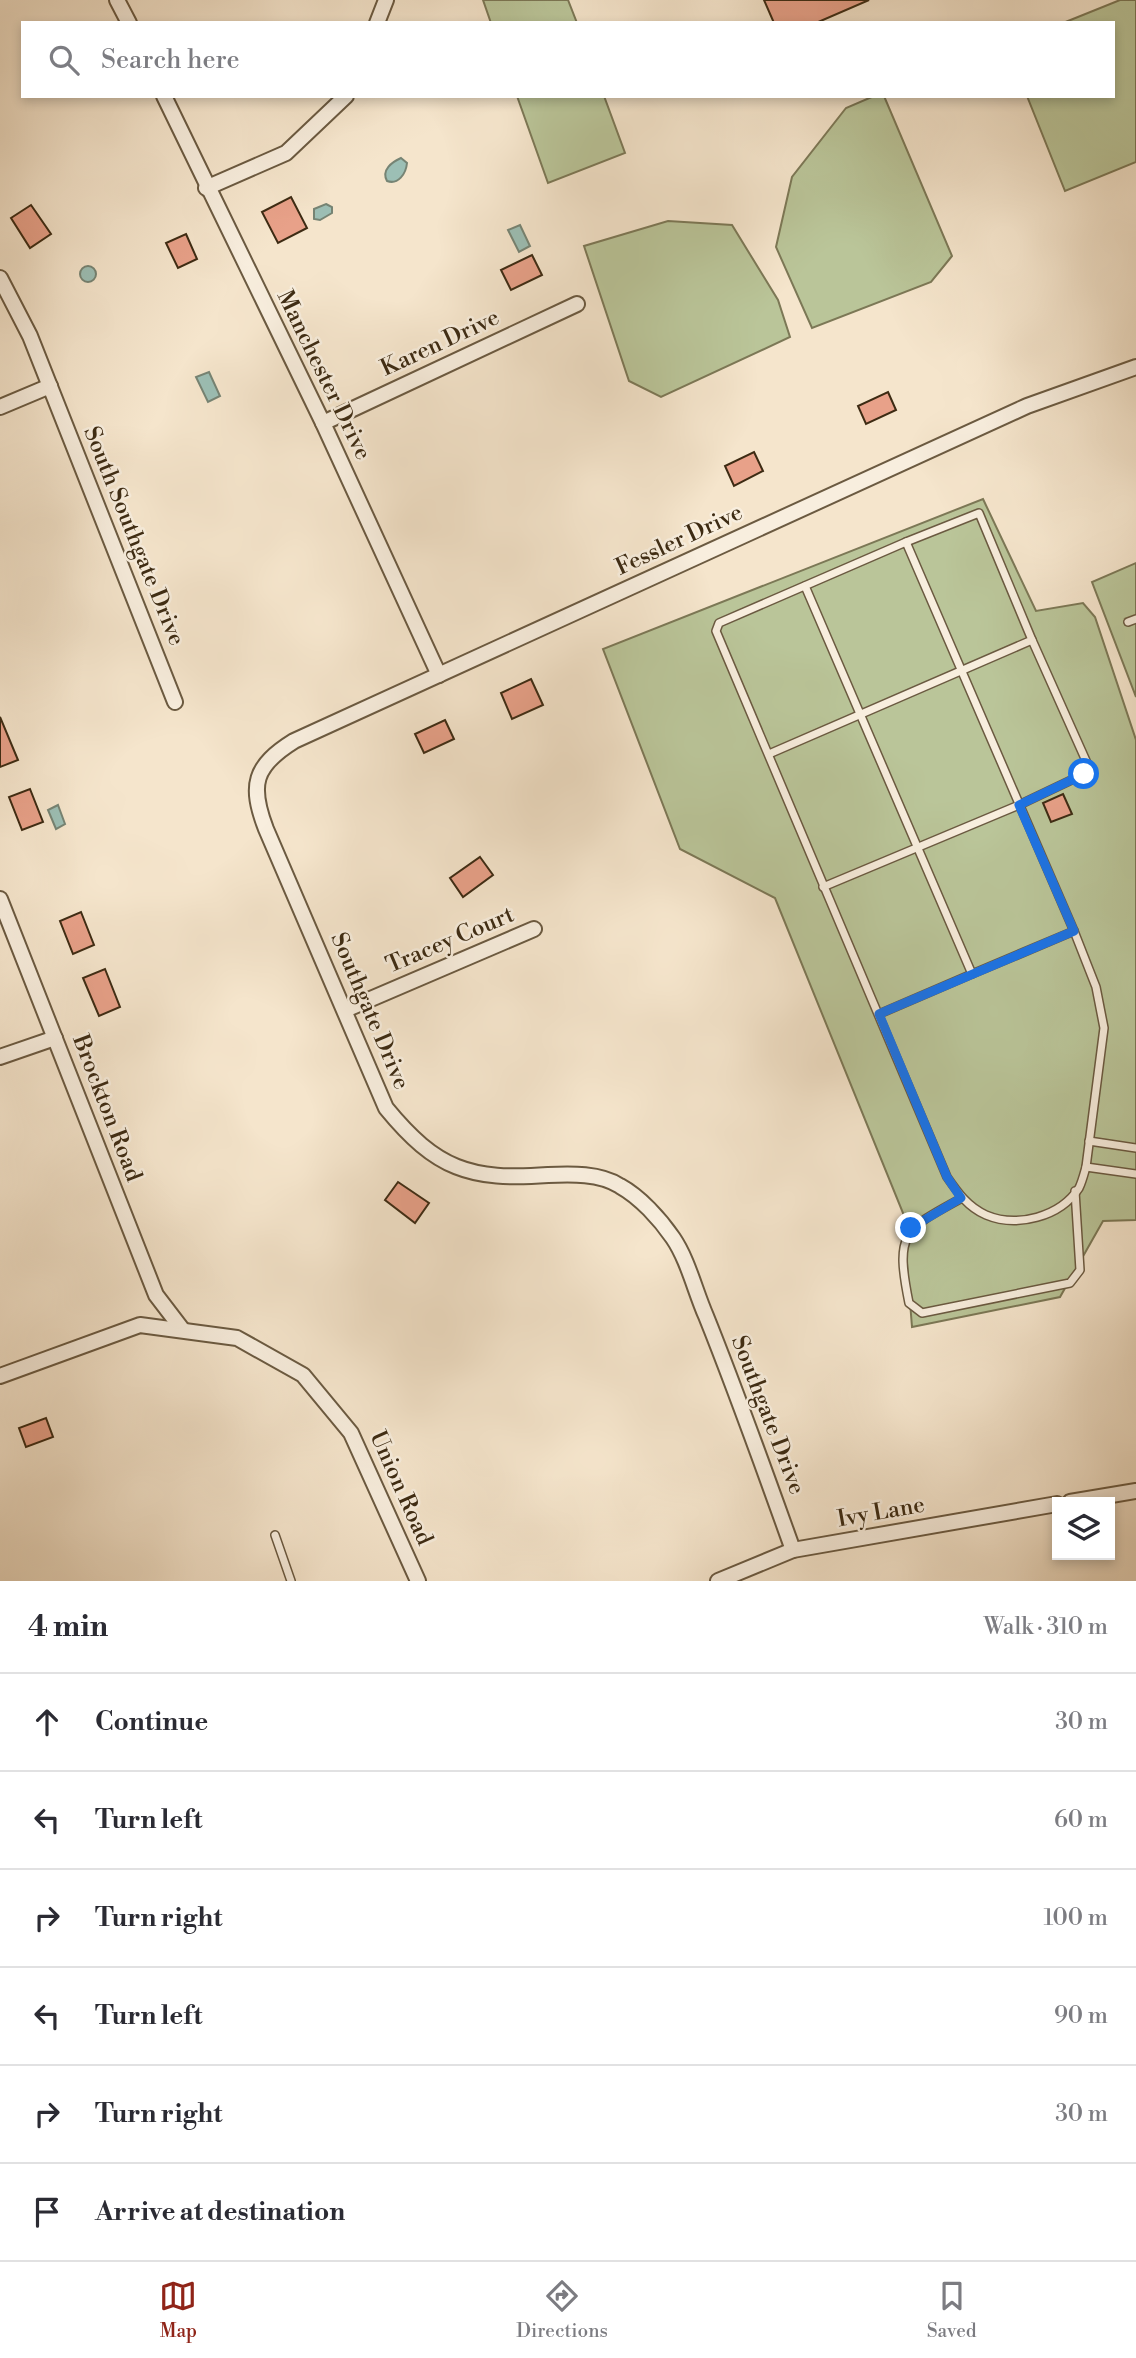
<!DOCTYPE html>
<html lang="en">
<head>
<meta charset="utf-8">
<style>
  :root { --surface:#fff; --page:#f7f7f7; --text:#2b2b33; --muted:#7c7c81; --line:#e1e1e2; --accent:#8f2418 }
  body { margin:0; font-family:"Libre Bodoni",serif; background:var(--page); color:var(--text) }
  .controls { position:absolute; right:21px; bottom:21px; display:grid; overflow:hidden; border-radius:0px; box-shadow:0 4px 10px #0003 }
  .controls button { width:63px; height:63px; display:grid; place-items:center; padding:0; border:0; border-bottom:2px solid var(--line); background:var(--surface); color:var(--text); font:35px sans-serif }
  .stop { position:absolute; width:21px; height:21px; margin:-16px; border:5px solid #1a73e8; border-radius:50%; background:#fff }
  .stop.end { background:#1a73e8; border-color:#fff; box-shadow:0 2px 7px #0008 }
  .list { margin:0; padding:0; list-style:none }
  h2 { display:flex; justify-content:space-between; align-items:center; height:91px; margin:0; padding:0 28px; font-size:30px }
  h2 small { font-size:23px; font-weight:400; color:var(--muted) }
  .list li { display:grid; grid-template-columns:46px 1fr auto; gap:21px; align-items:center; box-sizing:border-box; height:98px; padding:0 28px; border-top:2px solid var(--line) }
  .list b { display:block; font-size:26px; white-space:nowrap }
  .list em { font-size:23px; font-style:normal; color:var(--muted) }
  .icon { flex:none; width:38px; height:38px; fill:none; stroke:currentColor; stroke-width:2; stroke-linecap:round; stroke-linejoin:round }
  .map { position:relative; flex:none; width:1136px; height:1581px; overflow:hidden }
  .search { position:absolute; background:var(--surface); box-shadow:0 4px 10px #0003; left:21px; right:21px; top:21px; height:77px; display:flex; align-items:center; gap:18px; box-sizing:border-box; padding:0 24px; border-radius:0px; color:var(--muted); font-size:26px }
  .sheet { height:679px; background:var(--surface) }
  nav { display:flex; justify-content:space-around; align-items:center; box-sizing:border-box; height:98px; border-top:2px solid var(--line); background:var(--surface); font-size:19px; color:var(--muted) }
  nav a { display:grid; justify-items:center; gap:4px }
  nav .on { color:var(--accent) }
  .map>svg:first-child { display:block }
  .green { fill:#bac599; stroke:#7c7856; stroke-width:2 }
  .water { fill:#9cbfb5; stroke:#768474; stroke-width:2 }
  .building { fill:#e8a189; stroke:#3d2b13; stroke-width:2 }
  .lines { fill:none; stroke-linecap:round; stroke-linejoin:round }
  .lane-casing { stroke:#6b5a41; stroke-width:10 }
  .street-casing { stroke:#6b5a41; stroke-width:18 }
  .lane { stroke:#f8eede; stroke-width:7 }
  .street { stroke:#f8eede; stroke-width:14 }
  .route { stroke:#1a73e8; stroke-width:9 }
  .labels { text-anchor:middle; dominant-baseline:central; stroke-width:5; stroke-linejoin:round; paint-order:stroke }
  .street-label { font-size:23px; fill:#3d2b13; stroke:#f8eede }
</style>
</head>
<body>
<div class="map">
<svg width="1136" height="1581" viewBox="0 0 1136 1581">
  <rect width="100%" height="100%" fill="#f5e5cc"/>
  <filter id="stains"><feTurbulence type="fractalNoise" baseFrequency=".00286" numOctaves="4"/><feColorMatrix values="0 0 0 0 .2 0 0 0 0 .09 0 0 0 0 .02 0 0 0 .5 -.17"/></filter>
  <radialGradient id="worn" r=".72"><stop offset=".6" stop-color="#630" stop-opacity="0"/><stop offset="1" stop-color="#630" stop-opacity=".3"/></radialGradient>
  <g class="green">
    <polygon points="483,0 568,0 577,23 491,23"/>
    <polygon points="1120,0 1136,0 1136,162 1065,191 1027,96 1113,96 1113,23 1063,23"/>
    <polygon points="517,96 604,96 625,153 548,183"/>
    <polygon points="874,96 884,96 952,256 931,282 812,328 776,247 792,177 846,108"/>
    <polygon points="668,221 732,225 778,300 790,337 661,397 629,381 584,246"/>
    <polygon points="983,499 1036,611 1083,603 1095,617 1136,740 1136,1220 1103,1221 1060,1297 912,1327 903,1213 775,898 680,849 603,649"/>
    <polygon points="1136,563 1136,697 1092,582"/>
  </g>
  <g class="water">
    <path d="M401,158L407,163C406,174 398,185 387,181C381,170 392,162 401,158Z"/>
    <polygon points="326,204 332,207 332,213 320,220 314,219 314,209"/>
    <polygon points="520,225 530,246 519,252 508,230"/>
    <circle cx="88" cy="274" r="8"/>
    <polygon points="209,372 220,396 208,402 196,377"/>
    <polygon points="58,805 65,824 56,829 48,810"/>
  </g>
  <g class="building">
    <polygon points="764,0 869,0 816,23 774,23"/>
    <polygon points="291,197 307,228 278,243 262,212"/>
    <polygon points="31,205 51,234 30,248 11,218"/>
    <polygon points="186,234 197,259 178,268 166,243"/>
    <polygon points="532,255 542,275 511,290 501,270"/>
    <polygon points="888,392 896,410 866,424 858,406"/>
    <polygon points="754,452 763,471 734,486 725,466"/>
    <polygon points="531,679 543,705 512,719 501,693"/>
    <polygon points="0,717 18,760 0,767"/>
    <polygon points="445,720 454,739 424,753 415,734"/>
    <polygon points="30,789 43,822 22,830 9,797"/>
    <polygon points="1063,794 1072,814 1051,822 1043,803"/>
    <polygon points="480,857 493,875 463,897 450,878"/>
    <polygon points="81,912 94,945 73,954 60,921"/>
    <polygon points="105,969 120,1007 99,1016 83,978"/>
    <polygon points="398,1182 429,1203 415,1223 385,1200"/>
    <polygon points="46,1418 53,1437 26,1447 19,1428"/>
  </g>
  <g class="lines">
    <g class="lane-casing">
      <g id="lane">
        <path d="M906,542L1074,931L1096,987L1104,1028L1086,1167C1084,1174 1082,1182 1079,1188C1060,1217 1017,1228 986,1215C968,1207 958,1193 947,1177L716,631L719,623Z"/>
        <polyline points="805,586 972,974 1074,931"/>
        <polyline points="1128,622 1136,619"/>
        <polyline points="769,754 1032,640 979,513 906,542"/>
        <polyline points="823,887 1019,805 1084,774 1087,763 1032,640"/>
        <polyline points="879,1014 972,974"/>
        <polyline points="1089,1141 1136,1148"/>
        <polyline points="1086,1167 1136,1174"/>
        <path d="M962,1198C903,1230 895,1233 909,1303L922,1313L1070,1283L1080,1270L1075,1191"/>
        <polyline points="275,1535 291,1581"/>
      </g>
    </g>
    <g class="street-casing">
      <g id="street">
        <polyline points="117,0 129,23"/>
        <polyline points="377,23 386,0"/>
        <polyline points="164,96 323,423 439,675"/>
        <polyline points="206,188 286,153 346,96"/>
        <polyline points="0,278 30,336 175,702"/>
        <polyline points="0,407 50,386"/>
        <polyline points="323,423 577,304"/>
        <polyline points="0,899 156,1295 182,1329"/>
        <polyline points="345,1010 534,929"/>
        <polyline points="0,1057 55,1038"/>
        <polyline points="0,1376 140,1325 237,1338 303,1375 351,1433 418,1581"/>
        <polyline points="1070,1502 1136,1491"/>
        <path d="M793,1550C765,1472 737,1393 706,1316C695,1291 688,1260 673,1238C660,1219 640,1197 620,1186C600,1173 571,1174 548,1175C470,1181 436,1169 386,1108L266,829C249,785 254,766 294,741L1027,406L1136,367"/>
        <polyline points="718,1581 793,1550 1057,1504"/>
      </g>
    </g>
    <use href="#lane" class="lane"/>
    <use href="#street" class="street"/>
  </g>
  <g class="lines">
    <polyline class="route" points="911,1228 961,1198 947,1177 879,1014 1074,931 1019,805 1084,774"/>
  </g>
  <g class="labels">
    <g class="street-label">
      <text transform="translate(440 343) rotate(-25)">Karen Drive</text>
      <text transform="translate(324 375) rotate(64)">Manchester Drive</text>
      <text transform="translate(134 536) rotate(68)">South Southgate Drive</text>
      <text transform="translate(679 540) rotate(-25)">Fessler Drive</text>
      <text transform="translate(450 940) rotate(-23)">Tracey Court</text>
      <text transform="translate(370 1011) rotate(67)">Southgate Drive</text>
      <text transform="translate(107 1108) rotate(69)">Brockton Road</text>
      <text transform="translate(768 1415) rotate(69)">Southgate Drive</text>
      <text transform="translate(401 1488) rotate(66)">Union Road</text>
      <text transform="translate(881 1512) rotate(-10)">Ivy Lane</text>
    </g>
  </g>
  <rect width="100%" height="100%" filter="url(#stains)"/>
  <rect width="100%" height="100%" fill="url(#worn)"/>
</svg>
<div class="controls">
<button><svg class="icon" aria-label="layers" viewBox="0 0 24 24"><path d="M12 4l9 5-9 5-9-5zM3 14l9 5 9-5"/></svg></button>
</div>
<div class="stop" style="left:1084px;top:774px"></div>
<div class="stop end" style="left:911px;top:1228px"></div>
<div class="search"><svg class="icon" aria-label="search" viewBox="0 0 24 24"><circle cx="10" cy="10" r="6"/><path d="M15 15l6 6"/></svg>Search here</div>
</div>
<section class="sheet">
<h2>4 min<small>Walk · 310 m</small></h2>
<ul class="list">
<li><svg class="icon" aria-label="ahead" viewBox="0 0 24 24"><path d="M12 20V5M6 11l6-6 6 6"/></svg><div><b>Continue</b></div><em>30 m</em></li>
<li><svg class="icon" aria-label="left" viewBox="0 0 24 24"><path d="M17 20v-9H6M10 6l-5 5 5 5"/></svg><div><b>Turn left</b></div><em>60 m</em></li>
<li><svg class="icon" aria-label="right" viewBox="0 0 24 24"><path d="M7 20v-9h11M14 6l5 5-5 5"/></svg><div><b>Turn right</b></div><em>100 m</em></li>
<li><svg class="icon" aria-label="left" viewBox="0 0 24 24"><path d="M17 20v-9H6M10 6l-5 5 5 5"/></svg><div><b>Turn left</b></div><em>90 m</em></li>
<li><svg class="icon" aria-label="right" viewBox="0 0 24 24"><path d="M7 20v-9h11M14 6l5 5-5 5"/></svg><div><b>Turn right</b></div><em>30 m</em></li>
<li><svg class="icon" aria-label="arrive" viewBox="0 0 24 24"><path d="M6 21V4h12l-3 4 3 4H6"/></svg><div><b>Arrive at destination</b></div></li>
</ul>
</section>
<nav>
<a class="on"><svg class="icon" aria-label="map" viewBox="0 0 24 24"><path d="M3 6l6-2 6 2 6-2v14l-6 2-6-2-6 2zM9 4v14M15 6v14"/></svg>Map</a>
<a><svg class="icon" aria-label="directions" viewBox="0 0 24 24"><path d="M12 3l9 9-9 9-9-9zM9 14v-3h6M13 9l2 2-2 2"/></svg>Directions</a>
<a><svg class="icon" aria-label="saved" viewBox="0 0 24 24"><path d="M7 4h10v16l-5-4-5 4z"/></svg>Saved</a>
</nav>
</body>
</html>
